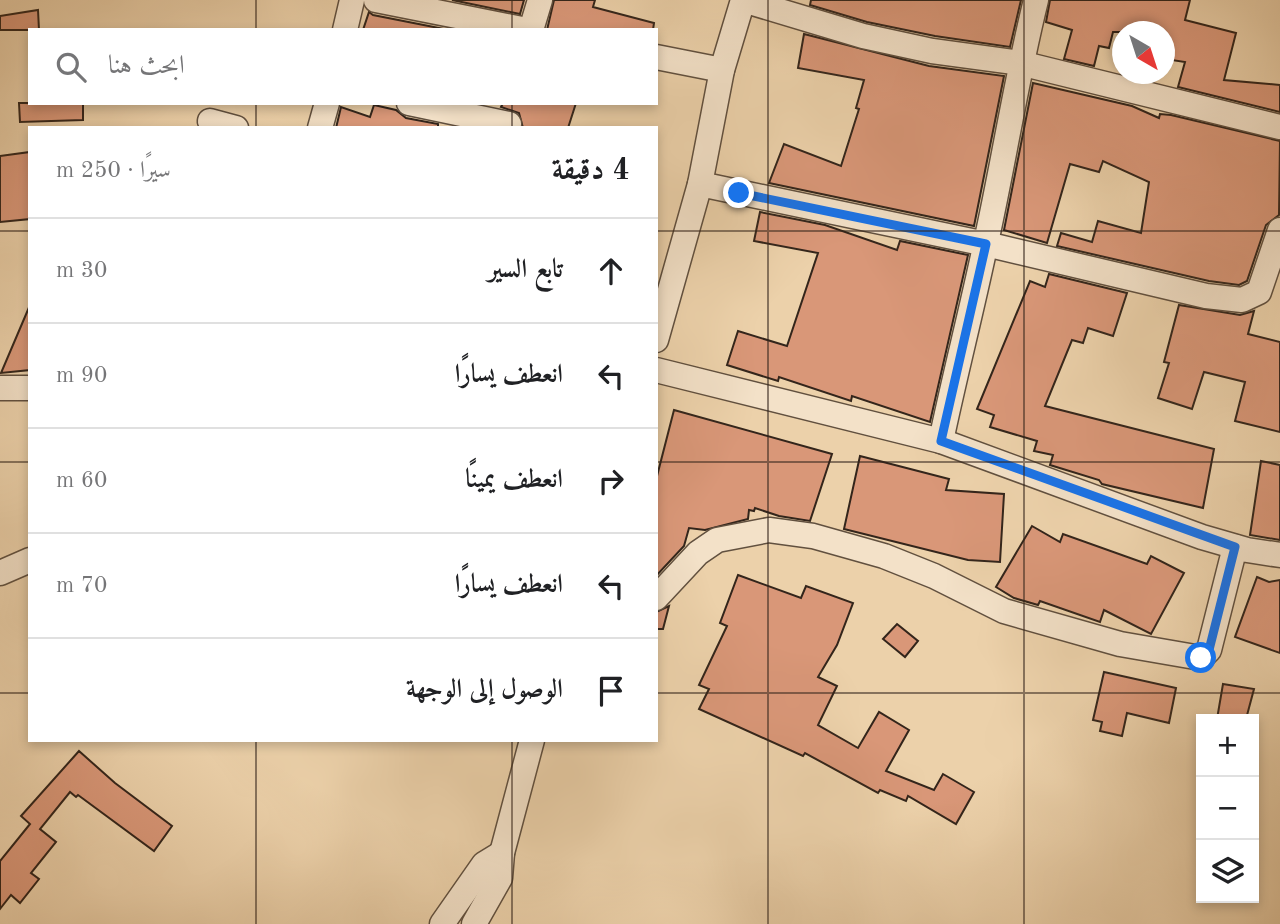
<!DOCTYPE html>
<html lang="ar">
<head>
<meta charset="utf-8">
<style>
  :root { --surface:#fff; --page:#f6f6f6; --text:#202124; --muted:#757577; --line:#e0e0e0 }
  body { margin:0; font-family:"Old Standard TT",Amiri,serif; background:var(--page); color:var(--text); direction:rtl }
  .controls { position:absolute; right:21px; bottom:21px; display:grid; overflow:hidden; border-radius:0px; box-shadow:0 4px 10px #0003 }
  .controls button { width:63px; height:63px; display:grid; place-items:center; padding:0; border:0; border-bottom:2px solid var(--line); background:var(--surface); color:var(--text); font:35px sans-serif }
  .compass { position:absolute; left:1112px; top:21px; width:63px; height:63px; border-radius:50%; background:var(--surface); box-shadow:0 4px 10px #0003; rotate:141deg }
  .stop { position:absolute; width:21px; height:21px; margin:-16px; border:5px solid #1a73e8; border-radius:50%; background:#fff }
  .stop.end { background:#1a73e8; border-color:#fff; box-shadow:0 2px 7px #0008 }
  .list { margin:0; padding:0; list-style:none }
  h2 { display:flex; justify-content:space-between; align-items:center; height:91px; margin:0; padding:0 28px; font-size:30px }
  h2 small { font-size:23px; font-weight:400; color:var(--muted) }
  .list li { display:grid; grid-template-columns:46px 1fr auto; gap:21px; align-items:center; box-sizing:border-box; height:105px; padding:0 28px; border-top:2px solid var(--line) }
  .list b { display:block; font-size:26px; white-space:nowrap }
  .list em { font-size:23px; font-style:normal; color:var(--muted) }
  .icon { flex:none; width:38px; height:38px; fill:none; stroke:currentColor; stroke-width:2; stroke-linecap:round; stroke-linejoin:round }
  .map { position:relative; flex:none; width:1280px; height:924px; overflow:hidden; direction:ltr }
  .search { position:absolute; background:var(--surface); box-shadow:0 4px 10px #0003; left:28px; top:28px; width:630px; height:77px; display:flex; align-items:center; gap:18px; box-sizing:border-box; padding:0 24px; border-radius:0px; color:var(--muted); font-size:26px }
  .panel { position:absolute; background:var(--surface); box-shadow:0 4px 10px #0003; left:28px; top:126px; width:630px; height:616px; border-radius:0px; direction:rtl }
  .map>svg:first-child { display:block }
  .building { fill:#d99778; stroke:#33251b; stroke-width:2 }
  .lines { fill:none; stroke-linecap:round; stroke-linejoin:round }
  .street-casing { stroke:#61503f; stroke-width:27 }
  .street { stroke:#f3e1c8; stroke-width:24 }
  .route { stroke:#1a73e8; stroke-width:9 }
  .grid { fill:none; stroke:#33251b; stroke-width:2; stroke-opacity:0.55 }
</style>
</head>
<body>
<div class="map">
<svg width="1280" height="924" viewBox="0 0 1280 924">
  <rect width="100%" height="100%" fill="#ecd1aa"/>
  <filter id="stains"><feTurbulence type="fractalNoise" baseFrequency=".00286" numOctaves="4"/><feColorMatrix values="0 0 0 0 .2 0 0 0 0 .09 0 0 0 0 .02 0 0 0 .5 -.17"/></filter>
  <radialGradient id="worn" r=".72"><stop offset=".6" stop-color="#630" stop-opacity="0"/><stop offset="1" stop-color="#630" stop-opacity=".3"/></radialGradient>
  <g class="building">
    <polygon points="452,0 524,0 520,14"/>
    <polygon points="554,0 595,0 593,7 654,23 653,30 547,30"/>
    <polygon points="811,0 1021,0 1010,47 935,36 867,22 810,5"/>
    <polygon points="1050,0 1190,0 1185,20 1236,33 1224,80 1280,85 1280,112 1178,87 1185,62 1165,59 1165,32 1113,32 1109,48 1099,46 1094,66 1064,59 1072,30 1046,22"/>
    <polygon points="38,10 39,30 0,30 0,16"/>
    <polygon points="369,12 373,15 449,30 363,30"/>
    <polygon points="804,34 929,66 1004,76 974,226 769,183 784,144 841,166 859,109 856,108 864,80 798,68"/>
    <polygon points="1033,83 1132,106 1159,118 1160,114 1171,115 1280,141 1279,215 1266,225 1247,281 1239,285 1209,281 1057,246 1061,233 1092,242 1098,221 1141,233 1149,182 1103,161 1099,172 1070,164 1047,243 1004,230"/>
    <polygon points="19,103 83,103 83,120 20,122"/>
    <polygon points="503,103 576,103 568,128 523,128 519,113 501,107"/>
    <polygon points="374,105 396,110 406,118 438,124 438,128 336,128 341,107 370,117"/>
    <polygon points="30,152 30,219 0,222 0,156"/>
    <polygon points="760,212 825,225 897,250 900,241 968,255 930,422 852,396 851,401 779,377 778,381 727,365 738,331 787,346 818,253 754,241"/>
    <polygon points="1049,274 1127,293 1113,336 1088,328 1083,343 1072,340 1045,406 1214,449 1203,508 1102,484 1099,480 1050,465 1053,455 1034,451 1037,441 990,427 994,415 977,409 1030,281 1045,287"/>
    <polygon points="30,305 30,370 1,373"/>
    <polygon points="1179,305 1240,315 1254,311 1248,334 1280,342 1280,432 1235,421 1245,382 1204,372 1192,409 1158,398 1169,363 1164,362"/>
    <polygon points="674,410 832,454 810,521 779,516 755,508 754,511 749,510 748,519 705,530 689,528 684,546 656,576 656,480"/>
    <polygon points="860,456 949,479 946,490 1004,494 1000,562 968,560 844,529"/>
    <polygon points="1261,461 1280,465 1280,540 1250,535"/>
    <polygon points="1032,526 1060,542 1063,534 1147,564 1151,556 1184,573 1151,634 1104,610 1100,622 1040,601 1038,605 1014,598 996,587"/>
    <polygon points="738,575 801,598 806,586 853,603 837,645 818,677 837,686 818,725 858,748 879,712 909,730 886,771 934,790 943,774 974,792 956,824 908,796 906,801 880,790 878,793 805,753 803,756 699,709 709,689 699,685 727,626 720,623"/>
    <polygon points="1257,577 1269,582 1280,580 1280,653 1235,637"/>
    <polygon points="669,606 663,629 656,629 656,612"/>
    <polygon points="897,624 918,641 905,657 883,639"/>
    <polygon points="1104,672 1176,688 1169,723 1127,713 1122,736 1100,731 1102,722 1093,720"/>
    <polygon points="1223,684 1254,689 1246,719 1217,719"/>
    <polygon points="79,751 115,783 172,826 154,851 78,795 76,797 70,792 40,829 56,842 31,873 39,879 20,903 11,895 0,909 0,861 30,824 21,816"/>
  </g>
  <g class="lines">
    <g class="street-casing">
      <g id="street">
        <polyline points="376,0 527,30"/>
        <polyline points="743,0 863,36 932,51 1020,63 1280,127"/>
        <polyline points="345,30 352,0"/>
        <polyline points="531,30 540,0"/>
        <polyline points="656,57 722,70"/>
        <polyline points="409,103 509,124"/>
        <polyline points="210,121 236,128"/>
        <polyline points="320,128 327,103"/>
        <polyline points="700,184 986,244 1206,296 1242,300 1259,292 1280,230"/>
        <polyline points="656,340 700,184 722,70 743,0"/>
        <polyline points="656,370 941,441 1202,537 1247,550 1280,555"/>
        <polyline points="0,388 30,388"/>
        <path d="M941,441C955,374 972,309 986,242C1004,161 1016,80 1036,0"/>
        <polyline points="0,573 30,560"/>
        <polyline points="656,598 698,553 717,540 769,530 813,536 884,556 934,576 1004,611 1120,644 1201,658 1209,650 1235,547"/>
        <polyline points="442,924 484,864 502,853"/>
        <polyline points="474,924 500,878 502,853 532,740"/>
      </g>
    </g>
    <use href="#street" class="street"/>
  </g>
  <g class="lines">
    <polyline class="route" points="739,193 986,244 941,441 1235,547 1209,650 1201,658"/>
  </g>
  <path class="grid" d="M256,0V30M512,0V30M768,0V924M1024,0V924M256,103V128M512,103V128M0,231H30M656,231H1280M0,462H30M656,462H1280M0,693H30M656,693H1280M256,740V924M512,740V924"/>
  <rect width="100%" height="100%" filter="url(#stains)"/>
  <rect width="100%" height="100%" fill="url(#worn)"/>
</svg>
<div class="controls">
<button>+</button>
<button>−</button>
<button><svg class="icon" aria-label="layers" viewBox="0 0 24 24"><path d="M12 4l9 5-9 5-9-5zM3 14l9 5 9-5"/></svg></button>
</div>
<svg class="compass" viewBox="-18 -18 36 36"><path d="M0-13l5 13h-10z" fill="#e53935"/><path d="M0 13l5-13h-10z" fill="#757577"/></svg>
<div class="stop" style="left:1201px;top:658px"></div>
<div class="stop end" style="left:739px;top:193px"></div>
<div class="search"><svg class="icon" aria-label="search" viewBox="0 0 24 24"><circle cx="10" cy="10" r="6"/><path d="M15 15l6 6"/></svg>ابحث هنا</div>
<section class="panel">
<h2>4 دقيقة<small>سيرًا · 250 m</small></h2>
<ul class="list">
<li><svg class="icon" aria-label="ahead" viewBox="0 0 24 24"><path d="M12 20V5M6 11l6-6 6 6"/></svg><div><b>تابع السير</b></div><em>30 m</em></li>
<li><svg class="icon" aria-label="left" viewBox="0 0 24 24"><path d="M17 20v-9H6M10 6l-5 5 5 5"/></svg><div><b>انعطف يسارًا</b></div><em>90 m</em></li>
<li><svg class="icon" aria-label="right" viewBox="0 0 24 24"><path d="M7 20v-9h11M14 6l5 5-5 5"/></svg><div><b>انعطف يمينًا</b></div><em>60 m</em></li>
<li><svg class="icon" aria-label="left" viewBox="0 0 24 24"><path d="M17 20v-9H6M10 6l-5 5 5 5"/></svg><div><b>انعطف يسارًا</b></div><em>70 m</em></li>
<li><svg class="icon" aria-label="arrive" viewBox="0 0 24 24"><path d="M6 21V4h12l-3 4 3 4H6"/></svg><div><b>الوصول إلى الوجهة</b></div></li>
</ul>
</section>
</div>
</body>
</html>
